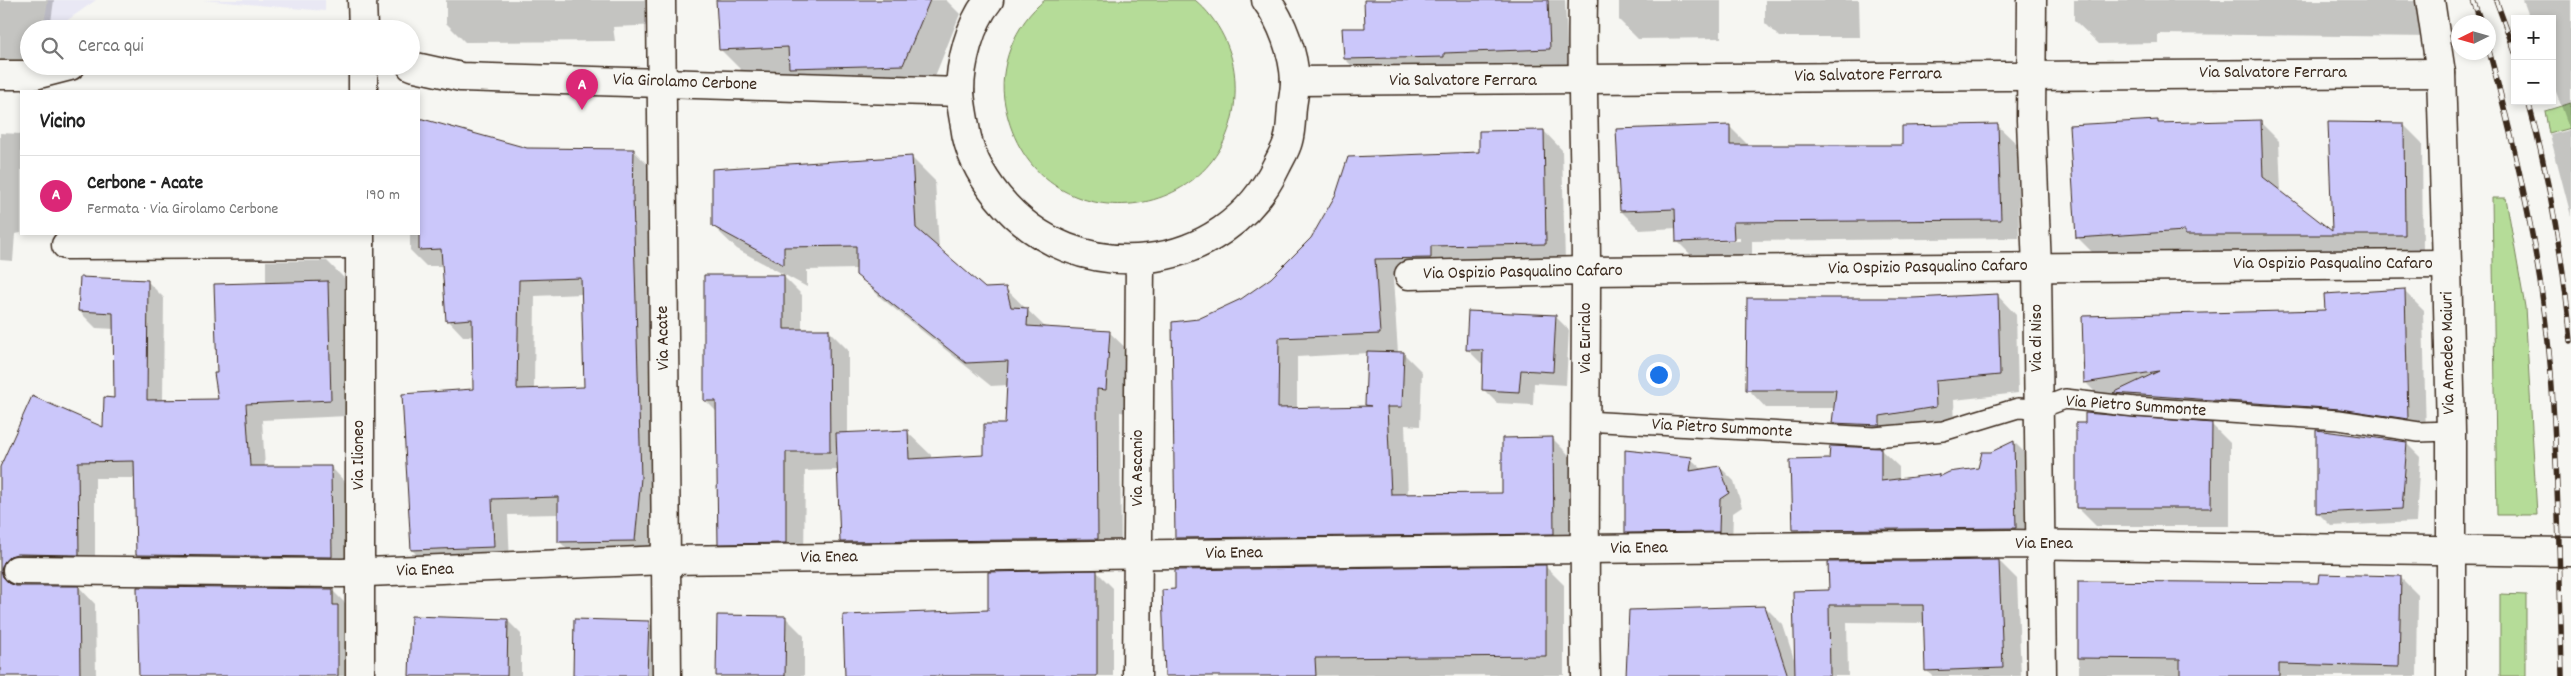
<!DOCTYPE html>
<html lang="it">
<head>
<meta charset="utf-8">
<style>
  :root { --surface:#fff; --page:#f6f6f6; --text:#222; --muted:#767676; --line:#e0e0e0; --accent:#db2777 }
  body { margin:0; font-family:Dekko,sans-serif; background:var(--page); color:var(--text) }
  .controls { position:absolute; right:15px; top:15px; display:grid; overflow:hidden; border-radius:0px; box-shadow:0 2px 8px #0003 }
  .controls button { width:45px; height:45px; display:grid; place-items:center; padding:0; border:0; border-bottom:1px solid var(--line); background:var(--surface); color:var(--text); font:25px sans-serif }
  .compass { position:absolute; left:2451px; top:15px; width:45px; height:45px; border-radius:50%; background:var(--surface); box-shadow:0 2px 8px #0003; rotate:265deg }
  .you { position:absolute; left:1658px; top:374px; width:18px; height:18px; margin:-12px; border:4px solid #fff; border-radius:50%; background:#1a73e8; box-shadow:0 0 0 8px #1a73e833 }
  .badge { display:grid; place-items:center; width:32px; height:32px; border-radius:50%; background:var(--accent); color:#fff; font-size:16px; font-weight:700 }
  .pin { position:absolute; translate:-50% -41px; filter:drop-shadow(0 1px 2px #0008) }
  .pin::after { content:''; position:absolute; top:26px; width:18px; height:15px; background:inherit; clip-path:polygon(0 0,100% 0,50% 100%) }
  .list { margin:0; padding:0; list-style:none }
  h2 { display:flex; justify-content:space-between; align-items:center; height:65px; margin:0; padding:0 20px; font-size:21px }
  h2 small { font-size:16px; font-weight:400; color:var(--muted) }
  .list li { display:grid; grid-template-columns:32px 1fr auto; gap:15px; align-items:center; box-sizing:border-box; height:80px; padding:0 20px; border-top:1px solid var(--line) }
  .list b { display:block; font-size:19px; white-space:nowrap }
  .list p { margin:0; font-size:16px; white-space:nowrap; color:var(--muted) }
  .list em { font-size:16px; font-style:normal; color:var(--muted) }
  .icon { flex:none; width:28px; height:28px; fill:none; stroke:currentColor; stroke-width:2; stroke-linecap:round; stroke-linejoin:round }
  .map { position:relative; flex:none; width:2571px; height:676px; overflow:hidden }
  .search { position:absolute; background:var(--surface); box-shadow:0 2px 8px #0003; left:20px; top:20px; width:400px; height:55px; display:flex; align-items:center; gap:12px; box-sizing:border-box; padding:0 18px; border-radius:28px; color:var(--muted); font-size:19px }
  .panel { position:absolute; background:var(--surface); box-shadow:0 2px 8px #0003; left:20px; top:90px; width:400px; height:145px; border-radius:0px }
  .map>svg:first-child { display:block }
  .built { fill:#e9e8f4 }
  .green { fill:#b5dc98; stroke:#78835b }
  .shadow { fill:#0003; fill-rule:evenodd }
  .building { fill:#cbc7fa; stroke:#3b2a1e; fill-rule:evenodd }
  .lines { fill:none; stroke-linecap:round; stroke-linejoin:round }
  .service-casing { stroke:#3b2a1e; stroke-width:22 }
  .minor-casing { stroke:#3b2a1e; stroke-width:31 }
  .service { stroke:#f6f6f2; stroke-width:19 }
  .minor { stroke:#f6f6f2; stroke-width:28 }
  .rail-casing { stroke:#3b2a1e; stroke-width:5.5 }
  .rail { stroke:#f6f6f2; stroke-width:4; stroke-dasharray:11; stroke-linecap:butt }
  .labels { text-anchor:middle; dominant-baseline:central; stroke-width:4; stroke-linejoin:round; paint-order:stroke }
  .street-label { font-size:18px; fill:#3b2a1e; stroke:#f6f6f2 }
</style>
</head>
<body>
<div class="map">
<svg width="2571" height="676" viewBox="0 0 2571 676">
  <rect width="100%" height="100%" fill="#f6f6f2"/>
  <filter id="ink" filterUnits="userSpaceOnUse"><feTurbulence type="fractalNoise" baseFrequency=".02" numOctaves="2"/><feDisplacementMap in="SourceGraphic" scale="10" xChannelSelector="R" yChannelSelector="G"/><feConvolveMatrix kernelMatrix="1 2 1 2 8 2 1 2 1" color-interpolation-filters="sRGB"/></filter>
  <g filter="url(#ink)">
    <g class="built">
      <polygon points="48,0 96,0 55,29 43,29"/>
      <polygon points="203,0 325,0 325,11"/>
    </g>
    <g class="green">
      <path d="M1045,0H1195C1219,20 1234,51 1235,82C1242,227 1033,254 1005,105C997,68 1015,23 1045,0Z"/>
      <polygon points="2571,103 2571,128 2549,134 2545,111"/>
      <polygon points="2492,198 2506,198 2525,307 2537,515 2497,515"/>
      <polygon points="2500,594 2526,595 2526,676 2500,676"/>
    </g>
    <g class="shadow">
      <polygon points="0,0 54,0 50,29 29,29 29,66 0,74"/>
      <polygon points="446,0 661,0 661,25 613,27 615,41 465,42 446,23"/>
      <polygon points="718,0 946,0 960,14 929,91 746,75 720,49"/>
      <polygon points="1365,0 1565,0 1568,66 1363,77 1345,59 1366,29"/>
      <polygon points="1619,0 1721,0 1721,38 1638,39 1619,20"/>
      <polygon points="1765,0 1859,0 1860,37 1779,37 1765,23"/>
      <polygon points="2074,0 2431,0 2431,37 2158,34 2158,43 2099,44 2074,20"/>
      <polygon points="2523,0 2571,0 2571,216 2550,135 2570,130 2552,81 2552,19 2530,19"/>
      <path d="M419,120L526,149L634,151L650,167L657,495L651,557L576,558L560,542L559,514L508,515L510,563L428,566L412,550L474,391V336L464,337L448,320L443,266H426L410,250V234H419ZM582,294L585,388L534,389L535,296Z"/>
      <polygon points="2158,122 2160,124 2260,122 2279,141 2281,193 2334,233 2403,124 2422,143 2423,254 2205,254 2202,250 2096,256 2077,237"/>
      <path d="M1729,126L1748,145L1904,146L1998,126L2017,144L2019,238L1752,241V258L1696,260L1677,241V228L1640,230L1621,211ZM1740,238V241L1694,242V240Z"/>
      <path d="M1544,131L1562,150L1565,262L1450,276L1393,278L1398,353L1404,354L1422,372L1420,426L1405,425L1408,496L1504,495L1552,438L1571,457L1572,552L1195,557L1176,538L1199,320L1241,300L1480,153ZM1368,353L1366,405L1368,407L1297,409V357Z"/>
      <polygon points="0,133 21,134 21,233 15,234 13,261 0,260"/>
      <polygon points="912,158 935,181 939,249 984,289 1005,288 1046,328 1109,332 1133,355 1129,413 1120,412 1121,562 864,565 841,542 838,470 805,471 804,561 739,562 720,543 718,413 705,400 783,276 802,295 802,331 829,331 848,350 848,434 907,432 931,455 931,459 985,456 1006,425 1008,385 991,386 881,298 857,274 857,269 807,270 807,287 737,249 713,226"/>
      <polygon points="266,261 327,261 344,278 347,416 262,420 265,467 331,467 347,484 349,574 154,572 137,555 136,478 95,478 95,571 20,579 18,587 79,587 95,604 96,676 0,676 0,472 104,429 115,399 115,329 96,328 79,311 147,281 164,298 163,401 219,400 218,374 266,284"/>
      <polygon points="2404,291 2423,310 2426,437 2104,401 2085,382 2326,311"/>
      <polygon points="1998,296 2016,315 2018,393 1954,400 1955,425 1852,442 1833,423 1835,408 1766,408 1748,389 1913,299"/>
      <polygon points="1555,316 1569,330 1566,385 1534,383 1533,405 1497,403 1483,389 1484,363 1481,363 1467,349"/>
      <polygon points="2086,424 2211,424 2230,443 2230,526 2096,526 2077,507"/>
      <polygon points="2014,442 2032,460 2034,546 1812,548 1793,530 1830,460 1880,449 1899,467 1899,480 1938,475 1941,478 1979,469 1991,453"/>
      <polygon points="2406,443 2420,457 2416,522 2331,526 2317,512"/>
      <polygon points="1691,459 1703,470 1720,467 1734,481 1742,507 1733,513 1732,545 1640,546 1626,532"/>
      <polygon points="1999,561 2017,579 2021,676 1932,676 1926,670 1925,623 1847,622 1848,676 1628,676 1765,607 1783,625 1796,665 1830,591"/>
      <polygon points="1545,566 1564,585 1564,675 1167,676"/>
      <polygon points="1097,572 1113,588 1113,676 846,676 989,611"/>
      <polygon points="2400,577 2418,595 2417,676 2079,676 2079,583 2320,584"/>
      <polygon points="332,590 351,609 357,676 140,676"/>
      <polygon points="785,617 804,636 804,676 718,676"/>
      <polygon points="508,621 521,634 521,676 410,676"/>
      <polygon points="648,622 666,640 665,676 574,676"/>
    </g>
    <g class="building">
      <polygon points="716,0 930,0 903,65 789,68 788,47 719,50"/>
      <polygon points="1364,0 1548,0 1550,49 1444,53 1444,57 1344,59 1342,28 1365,28"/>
      <path d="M419,118L527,148L634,149L633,197L641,478L635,541L558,542V497L492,499L494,547L411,550L402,394L473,389L472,319L446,321L441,249L419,250ZM581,278L584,387L517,389L519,280Z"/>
      <polygon points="2158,120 2158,123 2261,120 2263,177 2332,231 2328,122 2404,123 2405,235 2185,235 2185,231 2076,238 2069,125"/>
      <polygon points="1998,124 2001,220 1733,222 1734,240 1676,242 1675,209 1620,211 1616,129 1730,125 1730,145 1902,145 1902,126"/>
      <polygon points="1544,130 1546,244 1431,246 1431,258 1375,259 1380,334 1279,338 1278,408 1371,406 1365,405 1367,351 1404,352 1402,407 1387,407 1391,494 1502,493 1502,438 1553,437 1554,534 1175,538 1172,322 1198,319 1241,299 1271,278 1311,238 1336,194 1348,157 1479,152 1479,131"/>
      <polygon points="912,156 916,228 985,288 1006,287 1011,307 1028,308 1027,326 1110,331 1106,390 1097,389 1098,539 840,542 836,433 908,430 909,459 984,455 984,424 1005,424 1008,361 966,363 856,275 856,246 784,247 784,265 712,226 712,169"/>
      <polygon points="704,275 784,275 784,329 829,329 830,452 786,452 786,543 718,544 716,401 704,401"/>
      <polygon points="80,277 148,280 147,400 218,399 214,373 217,373 214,284 328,281 331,400 246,404 250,466 331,466 332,557 136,555 134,461 78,462 79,555 17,554 10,556 4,562 1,570 3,577 9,583 16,586 79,586 80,676 0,676 0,467 32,396 103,427 104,397 114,398 113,313 78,311"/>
      <polygon points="2405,289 2408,419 2340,409 2113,393 2159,371 2084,383 2082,316 2325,310 2324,294"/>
      <polygon points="1998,294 2000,375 1935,381 1936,407 1880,416 1880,425 1832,423 1836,390 1746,390 1747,298 1913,298"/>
      <polygon points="1468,311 1556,315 1553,372 1521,370 1519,392 1482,390 1483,350 1466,350"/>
      <polygon points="2085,413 2212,423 2211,508 2076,508 2076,423 2085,423"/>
      <polygon points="2316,430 2407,442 2402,509 2316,513"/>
      <polygon points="2014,441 2016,528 1792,530 1790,460 1829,459 1830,446 1881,448 1881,481 1939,474 1939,477 1949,472 1978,468 1982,452 1991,452"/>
      <polygon points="1625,450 1692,457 1690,471 1720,466 1729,493 1720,499 1719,532 1625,533"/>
      <polygon points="1999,560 2003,668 1925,671 1923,605 1829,605 1830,676 1795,676 1793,591 1829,590 1828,562"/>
      <polygon points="1546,565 1546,656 1315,658 1316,676 1165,676 1162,590 1175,589 1175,570"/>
      <polygon points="1097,570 1097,676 845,676 843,615 988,610 988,572"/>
      <polygon points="2319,574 2401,576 2399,667 2279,664 2279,676 2180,676 2180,659 2078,658 2078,581 2318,583"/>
      <polygon points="137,587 333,589 333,605 338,605 338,676 139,676"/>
      <polygon points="1765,606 1788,676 1626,676 1629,610"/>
      <polygon points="717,615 786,616 785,676 716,676"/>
      <polygon points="411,616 508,619 507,676 409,676"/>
      <polygon points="574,619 649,621 647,676 573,676"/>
    </g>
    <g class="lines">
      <g class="service-casing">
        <polyline id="service" points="1585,421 1874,437 1943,431 2018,408 2038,409 2065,399 2135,407 2339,420 2419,432 2451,431"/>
      </g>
      <g class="minor-casing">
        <g id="minor">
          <polyline points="362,0 363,29"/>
          <polyline points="661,0 667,676"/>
          <path d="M989,0C970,23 960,63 960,93C961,104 963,115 965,126C968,152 982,177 998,197C1075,292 1225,276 1277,165C1281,157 1286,149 1288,141C1291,131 1291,118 1292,107C1293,99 1295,90 1295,81C1294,54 1282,21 1266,0"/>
          <path d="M1583,0C1581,91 1586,181 1586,272C1586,407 1583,541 1586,676"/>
          <polyline points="2032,0 2031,120 2037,267 2042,676"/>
          <polyline points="2430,0 2441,73 2447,264 2451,431 2451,676"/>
          <polyline points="411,66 461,77 960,92"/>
          <polyline points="0,75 35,75 70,66"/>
          <path d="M1295,81C1677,79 2059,75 2441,73"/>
          <polyline points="363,91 363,66"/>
          <polyline points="66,245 360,244"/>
          <polyline points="1409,275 1586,271 2447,264"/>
          <polyline points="17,570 342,573 666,560 2009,544 2571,552"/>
          <polyline points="360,676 360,234"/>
          <polyline points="1137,676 1140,261"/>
        </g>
      </g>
      <use href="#service" class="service"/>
      <use href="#minor" class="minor"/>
      <g class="rail-casing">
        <g id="rail">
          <polyline points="2473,0 2481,22"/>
          <polyline points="2496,0 2515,52"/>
          <path d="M2488,47C2517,153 2542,263 2551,373C2558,474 2560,575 2562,676"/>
          <path d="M2528,101C2550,180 2563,259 2571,341"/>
        </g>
      </g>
      <use href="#rail" class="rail"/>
    </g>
  </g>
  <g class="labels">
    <g class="street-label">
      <text x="2273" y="73">Via Salvatore Ferrara</text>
      <text transform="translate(1868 76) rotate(-1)">Via Salvatore Ferrara</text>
      <text x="1463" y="81">Via Salvatore Ferrara</text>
      <text transform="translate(685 83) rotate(2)">Via Girolamo Cerbone</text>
      <text x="2333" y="264">Via Ospizio Pasqualino Cafaro</text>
      <text transform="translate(1928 268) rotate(-1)">Via Ospizio Pasqualino Cafaro</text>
      <text transform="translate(1523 273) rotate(-1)">Via Ospizio Pasqualino Cafaro</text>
      <text transform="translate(664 338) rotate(-91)">Via Acate</text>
      <text transform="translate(1586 338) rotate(-90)">Via Eurialo</text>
      <text transform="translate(2037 338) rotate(-90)">Via di Niso</text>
      <text transform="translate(2449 353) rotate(-91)">Via Amedeo Maiuri</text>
      <text transform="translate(2136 407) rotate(4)">Via Pietro Summonte</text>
      <text transform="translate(1722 429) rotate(3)">Via Pietro Summonte</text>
      <text transform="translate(359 455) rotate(-90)">Via Ilioneo</text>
      <text transform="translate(1138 468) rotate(-90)">Via Ascanio</text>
      <text x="2044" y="544">Via Enea</text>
      <text transform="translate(1639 549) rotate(-1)">Via Enea</text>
      <text transform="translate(1234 554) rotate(-1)">Via Enea</text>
      <text transform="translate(829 558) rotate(-1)">Via Enea</text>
      <text transform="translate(425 571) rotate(-2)">Via Enea</text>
    </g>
  </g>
</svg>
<div class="controls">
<button>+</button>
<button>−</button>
</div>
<svg class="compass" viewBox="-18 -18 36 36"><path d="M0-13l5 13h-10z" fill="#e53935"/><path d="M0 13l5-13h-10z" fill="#767676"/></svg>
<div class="you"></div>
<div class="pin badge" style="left:582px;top:110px">A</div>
<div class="search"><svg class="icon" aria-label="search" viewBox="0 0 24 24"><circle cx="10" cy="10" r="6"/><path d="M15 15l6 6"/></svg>Cerca qui</div>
<section class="panel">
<h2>Vicino<small></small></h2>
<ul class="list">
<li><span class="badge">A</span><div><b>Cerbone - Acate</b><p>Fermata · Via Girolamo Cerbone</p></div><em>190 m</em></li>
</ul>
</section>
</div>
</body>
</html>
